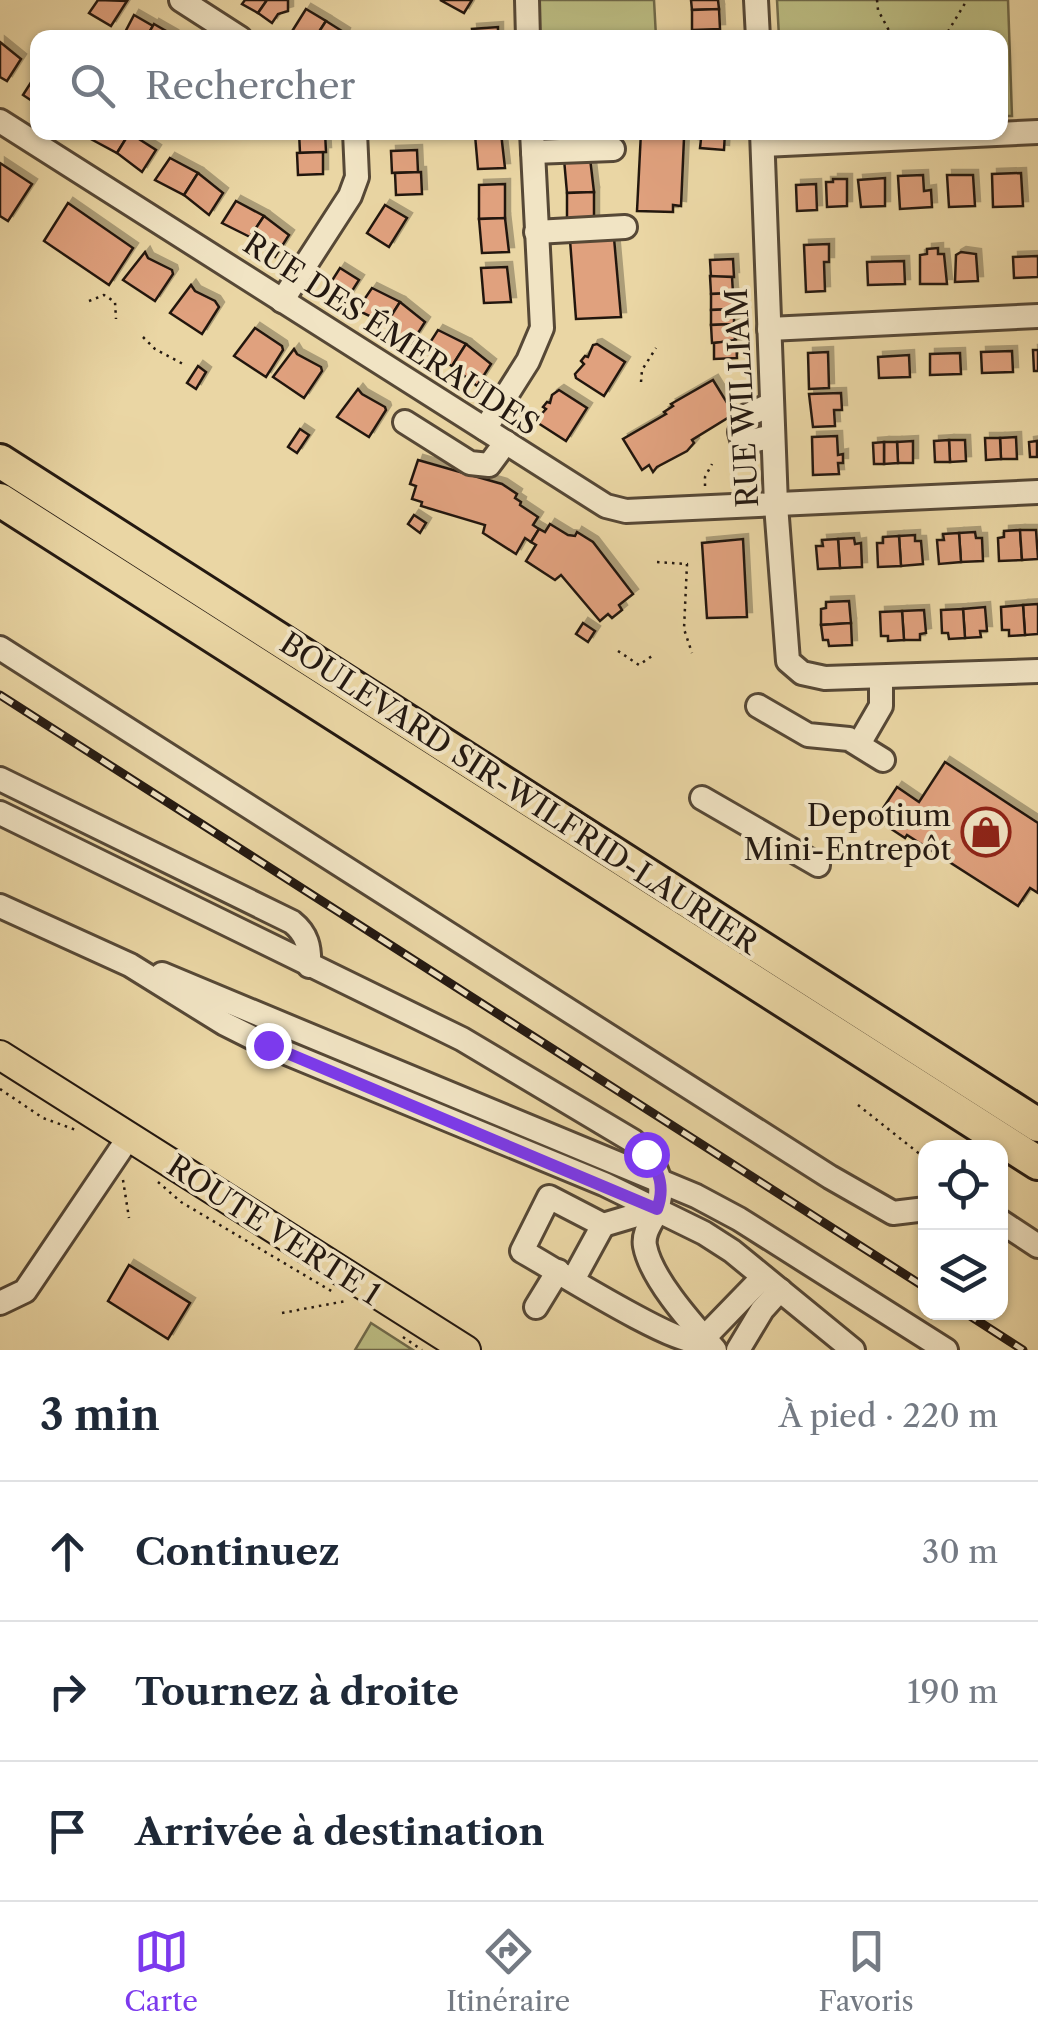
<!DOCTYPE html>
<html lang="fr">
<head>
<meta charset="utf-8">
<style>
  :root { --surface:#fff; --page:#f2f2f3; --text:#1f2937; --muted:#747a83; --line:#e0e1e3; --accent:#7c3aed }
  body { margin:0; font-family:"Libre Caslon Text",serif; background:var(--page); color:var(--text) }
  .controls { position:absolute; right:30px; bottom:30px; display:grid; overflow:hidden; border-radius:20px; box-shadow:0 2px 8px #0004 }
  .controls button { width:90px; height:90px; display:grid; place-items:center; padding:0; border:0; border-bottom:2px solid var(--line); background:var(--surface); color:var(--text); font:50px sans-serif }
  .stop { position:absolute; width:30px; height:30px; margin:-22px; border:8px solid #7c3aed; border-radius:50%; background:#fff }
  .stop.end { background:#7c3aed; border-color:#fff; box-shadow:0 2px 10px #0008 }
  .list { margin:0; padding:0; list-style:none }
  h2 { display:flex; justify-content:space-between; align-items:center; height:130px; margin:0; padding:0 40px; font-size:42px }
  h2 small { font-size:32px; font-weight:400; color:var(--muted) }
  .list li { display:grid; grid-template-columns:65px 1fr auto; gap:30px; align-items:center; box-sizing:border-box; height:140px; padding:0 40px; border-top:2px solid var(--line) }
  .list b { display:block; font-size:38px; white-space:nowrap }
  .list em { font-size:32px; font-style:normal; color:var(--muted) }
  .icon { flex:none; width:55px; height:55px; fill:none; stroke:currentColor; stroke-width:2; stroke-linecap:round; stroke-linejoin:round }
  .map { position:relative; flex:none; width:1038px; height:1350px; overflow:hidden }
  .search { position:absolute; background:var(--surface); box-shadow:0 2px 8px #0004; left:30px; right:30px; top:30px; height:110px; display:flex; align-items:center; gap:25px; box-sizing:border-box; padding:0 35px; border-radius:20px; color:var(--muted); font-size:38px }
  .sheet { height:550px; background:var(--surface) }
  nav { display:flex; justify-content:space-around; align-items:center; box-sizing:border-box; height:140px; border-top:2px solid var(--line); background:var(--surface); font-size:28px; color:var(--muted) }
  nav a { display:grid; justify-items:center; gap:5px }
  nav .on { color:var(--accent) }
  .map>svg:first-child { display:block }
  .green { fill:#bbbc82; stroke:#706a4a; stroke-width:2.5 }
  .building { fill:#e0a17e; stroke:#241911; stroke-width:2.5; filter:url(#shadow) }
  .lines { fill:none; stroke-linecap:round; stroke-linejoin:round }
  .minor-casing { stroke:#564836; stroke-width:28 }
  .major-casing { stroke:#241911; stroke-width:32 }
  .highway-casing { stroke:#241911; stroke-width:38 }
  .path { stroke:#241911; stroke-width:2.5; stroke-dasharray:2.5 5; stroke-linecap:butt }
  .minor { stroke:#f1e4c4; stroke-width:22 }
  .major { stroke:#ead6a4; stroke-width:28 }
  .highway { stroke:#ead6a4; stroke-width:32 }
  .rail-casing { stroke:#241911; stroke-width:9 }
  .rail { stroke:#f1e4c4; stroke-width:5; stroke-dasharray:15; stroke-linecap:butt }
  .route { stroke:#7c3aed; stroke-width:12 }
  .labels { text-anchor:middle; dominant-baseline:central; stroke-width:8; stroke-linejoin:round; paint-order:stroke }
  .street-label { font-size:30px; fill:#241911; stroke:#f1e4c4 }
  .poi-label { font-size:30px; fill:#241911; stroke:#f1e4c4; text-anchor:end }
</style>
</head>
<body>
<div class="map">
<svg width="1038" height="1350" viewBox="0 0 1038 1350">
  <defs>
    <filter id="shadow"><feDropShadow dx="5" dy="-5" stdDeviation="0" flood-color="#0004"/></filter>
  </defs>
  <rect width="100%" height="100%" fill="#ead6a4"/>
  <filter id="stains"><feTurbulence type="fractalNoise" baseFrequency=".002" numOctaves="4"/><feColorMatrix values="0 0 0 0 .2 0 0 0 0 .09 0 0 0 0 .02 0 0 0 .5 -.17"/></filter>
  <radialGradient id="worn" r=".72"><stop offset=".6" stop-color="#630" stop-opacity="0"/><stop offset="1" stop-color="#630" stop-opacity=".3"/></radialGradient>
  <g class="green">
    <polygon points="537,0 654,0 656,37 539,37"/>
    <polygon points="777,0 1008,0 1012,116 1001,116 1000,38 779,37"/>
    <polygon points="371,1323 413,1350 355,1350"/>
  </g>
  <g class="building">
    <polygon points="98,0 127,1 111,26 89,13"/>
    <polygon points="245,0 267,0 258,13 242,4"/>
    <polygon points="267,0 288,0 288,11 278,14 272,23 258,13"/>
    <polygon points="440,0 472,0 464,13"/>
    <polygon points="691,0 718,0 719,9 692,10"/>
    <polygon points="306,9 326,21 315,38 298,38 291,33"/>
    <polygon points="719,9 720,29 692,30 692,10"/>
    <polygon points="134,15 153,26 146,38 122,38"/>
    <polygon points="326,21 345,33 343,38 315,38"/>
    <polygon points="154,24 173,35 171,38 146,38"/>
    <polygon points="498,27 498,38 473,38 472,29"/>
    <polygon points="0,42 21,59 7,81 0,77"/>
    <polygon points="37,73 38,74 38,105 23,95"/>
    <polygon points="92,132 130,132 117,153 89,138"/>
    <polygon points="130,132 141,137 139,139 156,150 142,172 117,153"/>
    <polygon points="299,132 325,132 326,152 300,153"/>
    <polygon points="563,132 589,132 590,141 563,142"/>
    <polygon points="641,132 725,132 724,150 700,148 701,139 684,138 681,206 673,205 673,212 637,211"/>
    <polygon points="501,133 505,168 478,169 475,135"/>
    <polygon points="417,150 418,172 392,173 391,151"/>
    <polygon points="323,152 323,174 298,175 297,153"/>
    <polygon points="170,158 198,173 184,195 155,180"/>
    <polygon points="590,158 594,192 567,193 564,159"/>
    <polygon points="0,163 32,184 8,221 0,216"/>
    <polygon points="421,172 422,194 396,195 395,173"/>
    <polygon points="198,173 223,193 209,215 184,195"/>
    <polygon points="1021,173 1023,206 993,207 992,174"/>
    <polygon points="923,175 924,191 931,190 932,207 900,209 898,176"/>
    <polygon points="947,175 973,175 975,206 949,207"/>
    <polygon points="885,178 885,206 861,207 858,180"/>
    <polygon points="833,179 847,179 847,206 827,207 826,182 833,182"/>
    <polygon points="505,184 505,218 479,219 479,185"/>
    <polygon points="816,184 817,210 797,211 796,185"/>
    <polygon points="594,192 594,226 567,227 567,193"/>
    <polygon points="236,201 264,216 250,237 222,223"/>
    <polygon points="68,203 133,248 109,285 44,241"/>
    <polygon points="385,205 407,218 389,247 367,233"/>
    <polygon points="264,216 289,235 275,257 250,237"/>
    <polygon points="505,218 509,252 482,253 479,219"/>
    <polygon points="614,238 621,317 576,319 570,240"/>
    <polygon points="829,244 829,262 824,262 825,291 806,292 804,245"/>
    <polygon points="938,248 938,254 944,254 947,284 920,284 920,255 927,254 927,249"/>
    <polygon points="145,252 148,258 172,270 173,274 155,301 123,280"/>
    <polygon points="961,252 976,254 978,281 955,282 956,255"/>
    <polygon points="1038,256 1038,277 1014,278 1013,257"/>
    <polygon points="733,259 734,277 711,277 710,260"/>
    <polygon points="904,261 905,284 868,285 867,262"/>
    <polygon points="507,267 511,302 484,303 481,268"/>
    <polygon points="340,268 359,280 345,302 326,290"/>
    <polygon points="710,276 732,277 733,293 711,294"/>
    <polygon points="191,285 195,291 215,301 219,307 202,334 170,313"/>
    <polygon points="372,288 400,302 386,324 357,310"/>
    <polygon points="733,293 734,309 711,310 711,294"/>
    <polygon points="400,302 425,322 411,344 386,324"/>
    <polygon points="734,309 734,324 711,325 711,310"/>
    <polygon points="734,324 735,341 712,343 711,325"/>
    <polygon points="255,328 282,346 283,350 266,377 234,356"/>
    <polygon points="438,330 466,344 452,366 424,352"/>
    <polygon points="736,340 737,358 714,359 714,343"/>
    <polygon points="466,344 491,364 477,386 452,366"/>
    <polygon points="597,344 625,362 604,396 576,378 575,374 584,364 581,361 585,356 588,357 593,345"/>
    <polygon points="294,349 297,354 321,367 322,371 304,398 273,377"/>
    <polygon points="1033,350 1038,350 1038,371 1034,371"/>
    <polygon points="1012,351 1013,372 982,373 981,352"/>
    <polygon points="828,352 829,388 809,389 808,353"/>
    <polygon points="960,353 961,374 930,375 930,354"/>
    <polygon points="909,355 910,377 879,378 878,357"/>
    <polygon points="198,366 206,372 196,389 187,383"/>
    <polygon points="713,380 734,414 692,440 694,443 687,451 657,467 653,472 649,465 642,470 623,439 666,414 664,412 673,406 671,404"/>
    <polygon points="358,389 362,394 385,407 386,410 369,437 337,417"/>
    <polygon points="559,390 587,408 566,441 538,423 537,419 546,409 543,407 547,402 550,403 552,395"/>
    <polygon points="841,393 842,410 834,410 835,426 813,427 809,394"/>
    <polygon points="300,429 309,435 297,453 288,447"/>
    <polygon points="837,436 838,455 843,454 843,463 838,463 839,474 813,475 812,437"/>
    <polygon points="1016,437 1017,459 1001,459 1000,438"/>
    <polygon points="985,438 1000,438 1001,459 986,460"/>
    <polygon points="949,440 965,440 966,461 950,462"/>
    <polygon points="949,440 950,462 935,462 934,441"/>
    <polygon points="913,441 913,463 898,463 897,442"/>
    <polygon points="1037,441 1037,457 1030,457 1029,442"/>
    <polygon points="884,442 897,442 898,463 884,464"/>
    <polygon points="884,442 884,464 874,464 873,443"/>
    <polygon points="418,460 502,484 517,494 515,498 521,502 520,505 538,517 533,525 539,529 531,542 525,538 516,554 483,533 485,525 421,506 422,502 412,499 416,486 410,484"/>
    <polygon points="414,515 426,523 420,533 408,524"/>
    <polygon points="550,524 568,535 575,536 577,532 593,542 633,594 619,605 622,610 612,618 608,614 600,621 561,575 555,580 526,561 536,545 531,542 539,529 545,532"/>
    <polygon points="1020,530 1022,560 999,561 998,538 1004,537 1004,531"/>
    <polygon points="1020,530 1036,530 1038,559 1022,560"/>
    <polygon points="975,532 976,538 982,538 983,561 961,562 959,533"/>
    <polygon points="959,533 961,562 939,564 937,540 944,540 943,534"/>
    <polygon points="915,535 915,541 921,541 923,564 901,566 899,536"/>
    <polygon points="899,536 901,566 878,567 877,543 883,543 883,537"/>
    <polygon points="854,538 855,544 861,543 862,567 840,568 838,539"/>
    <polygon points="743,539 747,617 707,618 702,543"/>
    <polygon points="838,539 840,568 818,569 816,546 823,546 822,540"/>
    <polygon points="849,601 851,623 821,625 821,609 826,608 826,602"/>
    <polygon points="1038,604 1038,634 1025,635 1023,605"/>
    <polygon points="1023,605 1025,635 1009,636 1009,630 1002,630 1001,607"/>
    <polygon points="985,607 987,631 980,631 981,637 965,638 963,609"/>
    <polygon points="963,609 965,638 949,639 948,633 942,633 941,610"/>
    <polygon points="924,610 926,633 920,634 920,640 904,640 902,611"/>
    <polygon points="902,611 904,640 888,641 888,636 881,636 880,612"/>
    <polygon points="583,623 595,631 588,642 576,634"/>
    <polygon points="851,623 852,645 829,646 828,640 823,640 821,625"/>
    <polygon points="945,762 1038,823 1038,893 1030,888 1018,906 907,835 905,838 876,819 897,787 919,802"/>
    <polygon points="129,1265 190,1303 168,1339 108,1301"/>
  </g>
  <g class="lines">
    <g class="minor-casing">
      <g id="minor">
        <polyline points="181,0 240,38"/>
        <polyline points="527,0 528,38"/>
        <polyline points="756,0 758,38"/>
        <polyline points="0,121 606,506 626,511 1038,492"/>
        <polyline points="762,132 776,505 788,661 802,673 825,678 1038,671"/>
        <polyline points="763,145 1038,132"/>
        <polyline points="533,152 613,149"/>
        <polyline points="536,232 625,227"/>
        <polyline points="282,301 350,196 357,177 355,132"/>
        <polyline points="769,329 1038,316"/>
        <polyline points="772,404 748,415 740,432 743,443 773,436"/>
        <polyline points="405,422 470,463 489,465 506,442"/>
        <polyline points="485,429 528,361 542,328 532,132"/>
        <polyline points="0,648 830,1177 893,1213 926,1209"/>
        <polyline points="758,706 808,735 849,739 883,760"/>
        <polyline points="859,744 881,706 881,677"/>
        <path d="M0,779L292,922C307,934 310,947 309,966"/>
        <polyline points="702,798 818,865"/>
        <path d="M0,813L462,1039L633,1141C658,1163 668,1186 654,1217C649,1226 643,1235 645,1246C651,1279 693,1325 715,1350"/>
        <polyline points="0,906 130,965 225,1024 267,1045 604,1184 704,1233 732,1251 853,1350"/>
        <polyline points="162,974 696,1196 739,1219 946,1350"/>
        <polyline points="1000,1221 1038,1246"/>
        <polyline points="603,1225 657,1209"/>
        <path d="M573,1280L603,1225L549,1197L522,1251C551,1267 678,1348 701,1341L763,1277"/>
        <polyline points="0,1303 25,1291 129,1137"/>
        <polyline points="536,1307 558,1271"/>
        <polyline points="738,1350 762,1310 780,1290"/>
      </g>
    </g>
    <g class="major-casing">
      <polyline id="major" points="0,1055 466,1350"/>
    </g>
    <g class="highway-casing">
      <g id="highway">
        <polyline points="0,461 1038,1125"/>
        <polyline points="0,500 1038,1163"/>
      </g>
    </g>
    <g class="path">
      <polyline points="877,0 878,10 893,38"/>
      <polyline points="944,38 967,0"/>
      <polyline points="89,301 104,295 115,302 116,319"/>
      <polyline points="143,337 155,349 183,364"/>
      <polyline points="641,382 642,370 656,348"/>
      <polyline points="705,486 705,477 712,464"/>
      <polyline points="657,562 687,564 684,629 692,653"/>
      <polyline points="618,651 639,665 652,656"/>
      <polyline points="0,1089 43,1118 76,1130"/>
      <polyline points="858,1105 926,1159"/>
      <polyline points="123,1180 129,1218"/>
      <polyline points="158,1182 181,1202 333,1292"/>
      <polyline points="282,1313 346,1301"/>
      <polyline points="403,1337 422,1350"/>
    </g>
    <use href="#minor" class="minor"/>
    <use href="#major" class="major"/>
    <use href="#highway" class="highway"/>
    <g class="rail-casing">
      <g id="rail">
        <polyline points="0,695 926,1288"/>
        <polyline points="964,1312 1023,1350"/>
      </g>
    </g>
    <use href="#rail" class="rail"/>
  </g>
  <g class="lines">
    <path class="route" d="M268,1045L657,1209C665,1188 660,1171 646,1154"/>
  </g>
  <defs>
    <g id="shop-ring" transform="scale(2.5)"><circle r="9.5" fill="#f1e4c4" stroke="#8f2418" stroke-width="1.5"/><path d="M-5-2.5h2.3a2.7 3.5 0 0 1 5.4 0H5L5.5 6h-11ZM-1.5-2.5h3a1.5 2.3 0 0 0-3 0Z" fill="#8f2418"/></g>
  </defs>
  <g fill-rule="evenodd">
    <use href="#shop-ring" x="986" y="832"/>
  </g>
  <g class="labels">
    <g class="street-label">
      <text transform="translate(391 334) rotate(33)">RUE DES ÉMERAUDES</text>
      <text transform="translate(742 398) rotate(-93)">RUE WILLIAM</text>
      <text transform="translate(519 793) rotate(33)">BOULEVARD SIR-WILFRID-LAURIER</text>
      <text transform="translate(274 1230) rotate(33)">ROUTE VERTE 1</text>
    </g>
    <g class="poi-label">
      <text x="951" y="815">Depotium<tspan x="951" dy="34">Mini-Entrepôt</tspan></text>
    </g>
  </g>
  <rect width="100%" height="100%" filter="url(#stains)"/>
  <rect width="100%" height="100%" fill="url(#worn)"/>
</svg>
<div class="controls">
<button><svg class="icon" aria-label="locate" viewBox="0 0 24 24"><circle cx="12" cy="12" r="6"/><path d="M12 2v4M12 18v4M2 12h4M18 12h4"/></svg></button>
<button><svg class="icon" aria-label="layers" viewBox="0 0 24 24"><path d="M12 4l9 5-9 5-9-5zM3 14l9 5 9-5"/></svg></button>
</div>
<div class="stop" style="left:646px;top:1154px"></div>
<div class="stop end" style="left:268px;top:1045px"></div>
<div class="search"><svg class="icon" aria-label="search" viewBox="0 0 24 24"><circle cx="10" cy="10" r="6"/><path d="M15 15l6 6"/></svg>Rechercher</div>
</div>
<section class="sheet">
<h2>3 min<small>À pied · 220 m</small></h2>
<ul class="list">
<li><svg class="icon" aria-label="ahead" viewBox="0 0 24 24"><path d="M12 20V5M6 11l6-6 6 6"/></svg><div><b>Continuez</b></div><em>30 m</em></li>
<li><svg class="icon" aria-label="right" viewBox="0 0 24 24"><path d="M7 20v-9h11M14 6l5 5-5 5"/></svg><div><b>Tournez à droite</b></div><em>190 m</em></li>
<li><svg class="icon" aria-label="arrive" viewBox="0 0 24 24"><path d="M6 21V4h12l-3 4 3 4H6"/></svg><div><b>Arrivée à destination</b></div></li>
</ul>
</section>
<nav>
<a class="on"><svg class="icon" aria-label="map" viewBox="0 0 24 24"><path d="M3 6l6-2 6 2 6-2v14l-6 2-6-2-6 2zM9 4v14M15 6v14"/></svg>Carte</a>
<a><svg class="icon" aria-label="directions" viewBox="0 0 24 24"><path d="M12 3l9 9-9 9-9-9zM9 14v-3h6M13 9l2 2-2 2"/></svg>Itinéraire</a>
<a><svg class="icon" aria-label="saved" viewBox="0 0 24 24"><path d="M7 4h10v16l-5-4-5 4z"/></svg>Favoris</a>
</nav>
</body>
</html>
